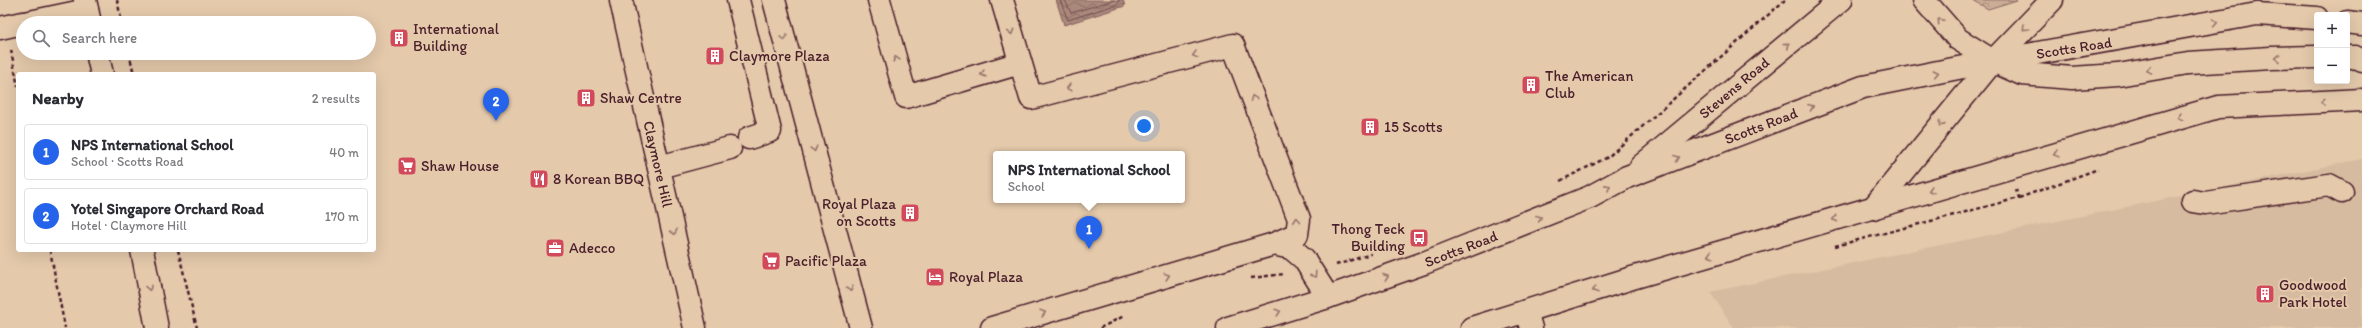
<!DOCTYPE html>
<html lang="en">
<head>
<meta charset="utf-8">
<style>
  :root { --surface:#fff; --page:#f7f7f7; --text:#2b2b33; --muted:#7c7c81; --line:#e1e1e2; --accent:#2563eb }
  body { margin:0; font-family:Itim,sans-serif; background:var(--page); color:var(--text) }
  .controls { position:absolute; right:12px; top:12px; display:grid; overflow:hidden; border-radius:4px; box-shadow:0 4px 16px #0002 }
  .controls button { width:36px; height:36px; display:grid; place-items:center; padding:0; border:0; border-bottom:1px solid var(--line); background:var(--surface); color:var(--text); font:20px sans-serif }
  .you { position:absolute; left:1144px; top:126px; width:14px; height:14px; margin:-10px; border:3px solid #fff; border-radius:50%; background:#1a73e8; box-shadow:0 0 0 6px #1a73e833 }
  .badge { display:grid; place-items:center; width:26px; height:26px; border-radius:50%; background:var(--accent); color:#fff; font-size:13px; font-weight:700 }
  .pin { position:absolute; translate:-50% -33px; filter:drop-shadow(0 1px 2px #0008) }
  .pin::after { content:''; position:absolute; top:21px; width:14px; height:12px; background:inherit; clip-path:polygon(0 0,100% 0,50% 100%) }
  .popup { position:absolute; left:993px; top:151px; width:192px; height:52px; box-sizing:border-box; display:grid; place-content:center; border-radius:4px; background:var(--surface); filter:drop-shadow(0 1px 3px #0005); font-size:13px; white-space:nowrap; color:var(--muted) }
  .popup b { font-size:15px; color:var(--text) }
  .popup::after { content:''; position:absolute; left:50%; top:100%; margin-left:-8px; border:8px solid transparent; border-top-color:var(--surface) }
  .list { margin:0; padding:0; list-style:none }
  h2 { display:flex; justify-content:space-between; align-items:center; height:52px; margin:0; padding:0 16px; font-size:17px }
  h2 small { font-size:13px; font-weight:400; color:var(--muted) }
  .list li { display:grid; grid-template-columns:26px 1fr auto; gap:12px; align-items:center; box-sizing:border-box; height:56px; margin:0 8px 8px; padding:0 8px; border:1px solid var(--line); border-radius:4px }
  .list b { display:block; font-size:15px; white-space:nowrap }
  .list p { margin:0; font-size:13px; white-space:nowrap; color:var(--muted) }
  .list em { font-size:13px; font-style:normal; color:var(--muted) }
  .icon { flex:none; width:22px; height:22px; fill:none; stroke:currentColor; stroke-width:2; stroke-linecap:round; stroke-linejoin:round }
  .map { position:relative; flex:none; width:2362px; height:328px; overflow:hidden }
  .search { position:absolute; background:var(--surface); box-shadow:0 4px 16px #0002; left:16px; top:16px; width:360px; height:44px; display:flex; align-items:center; gap:10px; box-sizing:border-box; padding:0 14px; border-radius:22px; color:var(--muted); font-size:15px }
  .panel { position:absolute; background:var(--surface); box-shadow:0 4px 16px #0002; left:16px; top:72px; width:360px; height:180px; border-radius:4px }
  .map>svg:first-child { display:block }
  .built { fill:#d7bba0 }
  .forest { fill:url(#forest-crowns); stroke:#8a6660 }
  .water { fill:url(#water-waves); stroke:#845e5b }
  .lines { fill:none; stroke-linecap:round; stroke-linejoin:round }
  .shore { stroke:#70494b; stroke-width:1 }
  .minor-casing { stroke:#4a1f2b; stroke-width:25 }
  .major-casing { stroke:#4a1f2b; stroke-width:25 }
  .path { stroke:#4a1f2b; stroke-width:2.5; stroke-dasharray:4 3; stroke-linecap:butt }
  .minor { stroke:#e4c9ab; stroke-width:22 }
  .major { stroke:#e4c9ab; stroke-width:22 }
  .oneway { stroke:#97746b }
  .labels { text-anchor:middle; dominant-baseline:central; stroke-width:4; stroke-linejoin:round; paint-order:stroke }
  .poi-label { font-size:15px; fill:#4a1f2b; stroke:#e4c9ab; text-anchor:start }
  .street-label { font-size:15px; fill:#4a1f2b; stroke:#e4c9ab }
</style>
</head>
<body>
<div class="map">
<svg width="2362" height="328" viewBox="0 0 2362 328">
  <defs>
    <pattern id="forest-crowns" width="20" height="18" patternUnits="userSpaceOnUse"><rect width="20" height="18" fill="#cbad96"/><path d="M2 6a3 3 0 1 1 6 0M12 15a3 3 0 1 1 6 0" fill="none" stroke="#a78c7b"/></pattern>
    <pattern id="water-waves" width="16" height="10" patternUnits="userSpaceOnUse"><rect width="16" height="10" fill="#aa887b"/><path d="M0 5q4-4 8 0t8 0" fill="none" stroke="#8c6f65"/></pattern>
  </defs>
  <rect width="100%" height="100%" fill="#e4c9ab"/>
  <filter id="ink" filterUnits="userSpaceOnUse"><feTurbulence type="fractalNoise" baseFrequency=".025" numOctaves="2"/><feDisplacementMap in="SourceGraphic" scale="8" xChannelSelector="R" yChannelSelector="G"/><feConvolveMatrix kernelMatrix="1 2 1 2 8 2 1 2 1" color-interpolation-filters="sRGB"/></filter>
  <g filter="url(#ink)">
    <polygon class="built" points="2362,159 2362,328 1734,328 1710,292"/>
    <polygon class="forest" points="1973,0 2017,0 1988,9"/>
    <polygon class="water" points="1056,0 1123,0 1125,6 1064,25"/>
    <g class="lines">
      <g class="shore">
        <polyline points="1060,0 1068,20 1118,4 1119,0"/>
        <polyline points="1065,0 1071,13 1114,0"/>
      </g>
      <g class="minor-casing">
        <g id="minor">
          <polyline points="621,0 695,328"/>
          <polyline points="738,0 770,131 749,138"/>
          <polyline points="774,0 861,328"/>
          <polyline points="879,0 906,97 1020,63"/>
          <polyline points="25,23 87,10"/>
          <polyline points="0,28 23,23"/>
          <polyline points="659,167 730,148"/>
          <polyline points="2193,201 2205,203 2329,185 2342,192"/>
          <polyline points="1274,244 1291,248 1304,259 1328,297"/>
          <polyline points="1526,311 1531,328"/>
          <polyline points="992,328 1274,244 1297,234 1299,219 1233,45 1031,98 1002,0"/>
        </g>
      </g>
      <g class="major-casing">
        <g id="major">
          <polyline points="85,0 90,23"/>
          <polyline points="1924,0 1958,39 1993,61 2022,74 2072,78 2118,75 2188,63 2271,58 2317,57"/>
          <polyline points="2347,22 2362,24"/>
          <polyline points="97,53 102,74"/>
          <polyline points="2347,57 2355,57 2362,61"/>
          <polyline points="1641,166 1841,0"/>
          <polyline points="1873,208 1993,61 2052,0"/>
          <polyline points="142,250 157,328"/>
          <polyline points="1228,328 1328,297 1424,263 1590,197 1627,177 1863,87 1993,61 2257,14 2317,18"/>
          <polyline points="1472,328 1632,278 2218,107 2362,100"/>
        </g>
      </g>
      <g class="path">
        <polyline points="117,0 122,23"/>
        <polyline points="11,50 18,87"/>
        <polyline points="129,53 134,74"/>
        <polyline points="1560,181 1608,157 1785,0"/>
        <polyline points="2019,198 2098,169"/>
        <polyline points="1835,246 2019,198 2016,190"/>
        <polyline points="50,250 65,328"/>
        <polyline points="178,250 197,328"/>
        <polyline points="1336,265 1371,254"/>
        <polyline points="1251,278 1284,274"/>
        <polyline points="1100,328 1124,316"/>
      </g>
      <use href="#minor" class="minor"/>
      <use href="#major" class="major"/>
    </g>
    <defs><path id="oneway-chevron" d="M-2-3.5L2.5 0L-2 3.5" fill="none" stroke-width="1.6" stroke-linecap="round" stroke-linejoin="round"/></defs>
    <g class="oneway">
      <use href="#oneway-chevron" transform="translate(1940 21) rotate(-131)"/>
      <use href="#oneway-chevron" transform="translate(2215 22) rotate(-10)"/>
      <use href="#oneway-chevron" transform="translate(2025 28) rotate(134)"/>
      <use href="#oneway-chevron" transform="translate(1011 32) rotate(74)"/>
      <use href="#oneway-chevron" transform="translate(784 38) rotate(75)"/>
      <use href="#oneway-chevron" transform="translate(1787 45) rotate(-40)"/>
      <use href="#oneway-chevron" transform="translate(1195 55) rotate(165)"/>
      <use href="#oneway-chevron" transform="translate(2278 58) rotate(179)"/>
      <use href="#oneway-chevron" transform="translate(896 59) rotate(-106)"/>
      <use href="#oneway-chevron" transform="translate(2149 70) rotate(170)"/>
      <use href="#oneway-chevron" transform="translate(1936 73) rotate(-12)"/>
      <use href="#oneway-chevron" transform="translate(983 74) rotate(164)"/>
      <use href="#oneway-chevron" transform="translate(1069 88) rotate(165)"/>
      <use href="#oneway-chevron" transform="translate(1253 98) rotate(-111)"/>
      <use href="#oneway-chevron" transform="translate(2323 102) rotate(177)"/>
      <use href="#oneway-chevron" transform="translate(1811 107) rotate(-21)"/>
      <use href="#oneway-chevron" transform="translate(2180 117) rotate(165)"/>
      <use href="#oneway-chevron" transform="translate(1941 124) rotate(129)"/>
      <use href="#oneway-chevron" transform="translate(814 149) rotate(75)"/>
      <use href="#oneway-chevron" transform="translate(2056 154) rotate(165)"/>
      <use href="#oneway-chevron" transform="translate(1677 158) rotate(-21)"/>
      <use href="#oneway-chevron" transform="translate(1608 187) rotate(-28)"/>
      <use href="#oneway-chevron" transform="translate(1931 190) rotate(163)"/>
      <use href="#oneway-chevron" transform="translate(1539 218) rotate(-23)"/>
      <use href="#oneway-chevron" transform="translate(1835 219) rotate(164)"/>
      <use href="#oneway-chevron" transform="translate(1297 220) rotate(-95)"/>
      <use href="#oneway-chevron" transform="translate(674 232) rotate(78)"/>
      <use href="#oneway-chevron" transform="translate(1710 255) rotate(164)"/>
      <use href="#oneway-chevron" transform="translate(1314 275) rotate(56)"/>
      <use href="#oneway-chevron" transform="translate(1167 276) rotate(-17)"/>
      <use href="#oneway-chevron" transform="translate(1386 277) rotate(-20)"/>
      <use href="#oneway-chevron" transform="translate(149 288) rotate(79)"/>
      <use href="#oneway-chevron" transform="translate(850 289) rotate(75)"/>
      <use href="#oneway-chevron" transform="translate(1595 290) rotate(162)"/>
      <use href="#oneway-chevron" transform="translate(1278 312) rotate(-17)"/>
      <use href="#oneway-chevron" transform="translate(1043 313) rotate(-16)"/>
    </g>
  </g>
  <defs>
    <g id="building-square" transform="scale(1)"><rect x="-9" y="-9" width="18" height="18" rx="4" fill="#d1495b" stroke="#e4c9ab"/><path d="M-4-6H4V6H1V3H-1V6H-4ZM-2.5-4.3h1.7v1.8h-1.7ZM.8-4.3h1.7v1.8H.8ZM-2.5-1h1.7V.8h-1.7ZM.8-1h1.7V.8H.8Z" fill="#fff"/></g>
    <g id="supermarket-square" transform="scale(1)"><rect x="-9" y="-9" width="18" height="18" rx="4" fill="#d1495b" stroke="#e4c9ab"/><path d="M-6-5.5h2.5l.6 2H6L4.5 2H-2.5L-4.4-4H-6ZM-1.5 3.2a1.3 1.3 0 1 0 .1 0ZM3 3.2a1.3 1.3 0 1 0 .1 0Z" fill="#fff"/></g>
    <g id="restaurant-square" transform="scale(1)"><rect x="-9" y="-9" width="18" height="18" rx="4" fill="#d1495b" stroke="#e4c9ab"/><path d="M-5-6h1v4h1v-4h1v4h1v-4h1v5L-1.5 .5V6h-2V.5L-5-1ZM5-6V6H3V1.5H1.5Q1.5-4 5-6Z" fill="#fff"/></g>
    <g id="bus-square" transform="scale(1)"><rect x="-9" y="-9" width="18" height="18" rx="4" fill="#d1495b" stroke="#e4c9ab"/><path d="M-5-6H5V4H4V6H2V4H-2V6H-4V4H-5ZM-3.5-4V0h7V-4ZM-3.5 1.2v1.5H-2V1.2ZM2 1.2v1.5H3.5V1.2Z" fill="#fff"/></g>
    <g id="office-square" transform="scale(1)"><rect x="-9" y="-9" width="18" height="18" rx="4" fill="#d1495b" stroke="#e4c9ab"/><path d="M-6-3h4V-5.5h4V-3h4V5H-6ZM-1-4.5V-3h2v-1.5ZM-6 0V1H6V0Z" fill="#fff"/></g>
    <g id="hotel-square" transform="scale(1)"><rect x="-9" y="-9" width="18" height="18" rx="4" fill="#d1495b" stroke="#e4c9ab"/><path d="M-6-4.5h1.5V1H6V5H4.5V3h-9V5H-6ZM-4 0a1.8 1.8 0 1 1 3.6 0ZM.5 0V-2.5h3Q6-2.5 6 0Z" fill="#fff"/></g>
  </defs>
  <g fill-rule="evenodd">
    <use href="#building-square" x="399" y="38"/>
    <use href="#building-square" x="715" y="56"/>
    <use href="#building-square" x="1531" y="85"/>
    <use href="#building-square" x="586" y="98"/>
    <use href="#building-square" x="1370" y="127"/>
    <use href="#supermarket-square" x="407" y="166"/>
    <use href="#restaurant-square" x="539" y="179"/>
    <use href="#building-square" x="910" y="213"/>
    <use href="#bus-square" x="1419" y="238"/>
    <use href="#office-square" x="555" y="248"/>
    <use href="#supermarket-square" x="771" y="261"/>
    <use href="#hotel-square" x="935" y="277"/>
    <use href="#building-square" x="2265" y="294"/>
  </g>
  <g class="labels">
    <g class="poi-label">
      <text x="413" y="29">International<tspan x="413" dy="17">Building</tspan></text>
      <text x="729" y="56">Claymore Plaza</text>
      <text x="1545" y="76">The American<tspan x="1545" dy="17">Club</tspan></text>
      <text x="600" y="98">Shaw Centre</text>
      <text x="1384" y="127">15 Scotts</text>
      <text x="421" y="166">Shaw House</text>
      <text x="553" y="179">8 Korean BBQ</text>
      <text x="896" y="204" text-anchor="end">Royal Plaza<tspan x="896" dy="17">on Scotts</tspan></text>
      <text x="1405" y="229" text-anchor="end">Thong Teck<tspan x="1405" dy="17">Building</tspan></text>
      <text x="569" y="248">Adecco</text>
      <text x="785" y="261">Pacific Plaza</text>
      <text x="949" y="277">Royal Plaza</text>
      <text x="2279" y="285">Goodwood<tspan x="2279" dy="17">Park Hotel</tspan></text>
    </g>
    <g class="street-label">
      <text transform="translate(2074 48) rotate(-9)">Scotts Road</text>
      <text transform="translate(1734 88) rotate(-40)">Stevens Road</text>
      <text transform="translate(1761 126) rotate(-21)">Scotts Road</text>
      <text transform="translate(658 164) rotate(77)">Claymore Hill</text>
      <text transform="translate(1461 249) rotate(-21)">Scotts Road</text>
    </g>
  </g>
</svg>
<div class="controls">
<button>+</button>
<button>−</button>
</div>
<div class="you"></div>
<div class="pin badge" style="left:1089px;top:249px">1</div>
<div class="popup"><b>NPS International School</b>School</div>
<div class="pin badge" style="left:496px;top:121px">2</div>
<div class="search"><svg class="icon" aria-label="search" viewBox="0 0 24 24"><circle cx="10" cy="10" r="6"/><path d="M15 15l6 6"/></svg>Search here</div>
<section class="panel">
<h2>Nearby<small>2 results</small></h2>
<ul class="list">
<li><span class="badge">1</span><div><b>NPS International School</b><p>School · Scotts Road</p></div><em>40 m</em></li>
<li><span class="badge">2</span><div><b>Yotel Singapore Orchard Road</b><p>Hotel · Claymore Hill</p></div><em>170 m</em></li>
</ul>
</section>
</div>
</body>
</html>
